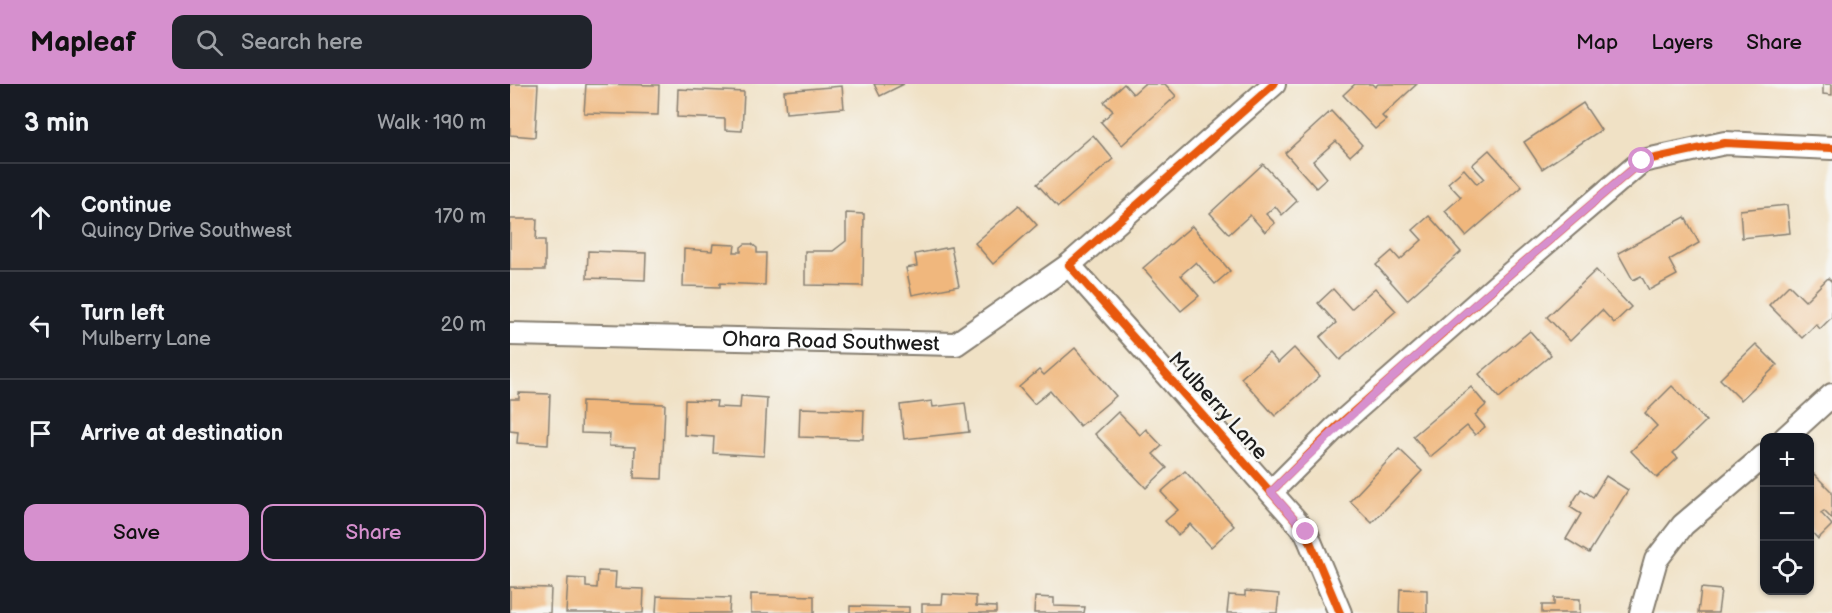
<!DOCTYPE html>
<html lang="en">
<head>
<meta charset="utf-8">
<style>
  :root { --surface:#171b24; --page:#20242c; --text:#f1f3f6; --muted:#9ea1a6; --line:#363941; --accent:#d690ce }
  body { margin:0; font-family:"Balsamiq Sans",sans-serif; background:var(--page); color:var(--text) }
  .controls { position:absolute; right:18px; bottom:18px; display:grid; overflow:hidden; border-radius:12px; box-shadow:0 2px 4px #0004 }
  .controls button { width:54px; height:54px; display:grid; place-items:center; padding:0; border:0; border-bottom:2px solid var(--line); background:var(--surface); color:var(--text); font:30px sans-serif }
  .stop { position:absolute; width:18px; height:18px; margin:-14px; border:4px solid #d690ce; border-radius:50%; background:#fff }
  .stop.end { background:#d690ce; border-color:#fff; box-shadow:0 2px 6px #0008 }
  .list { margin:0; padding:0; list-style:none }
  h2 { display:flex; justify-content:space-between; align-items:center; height:78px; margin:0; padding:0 24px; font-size:26px }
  h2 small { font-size:20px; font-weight:400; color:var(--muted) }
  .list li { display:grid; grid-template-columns:39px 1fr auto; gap:18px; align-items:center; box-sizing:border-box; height:108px; padding:0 24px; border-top:2px solid var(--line) }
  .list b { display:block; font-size:22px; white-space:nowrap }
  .list p { margin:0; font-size:20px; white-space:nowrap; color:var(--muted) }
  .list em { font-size:20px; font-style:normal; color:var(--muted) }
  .actions { display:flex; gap:12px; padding:18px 24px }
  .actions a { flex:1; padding:14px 0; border:2px solid var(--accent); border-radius:12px; text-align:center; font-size:21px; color:var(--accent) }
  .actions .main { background:var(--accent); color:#111 }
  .icon { flex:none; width:33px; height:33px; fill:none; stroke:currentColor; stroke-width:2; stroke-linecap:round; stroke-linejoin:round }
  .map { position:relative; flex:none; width:1322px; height:529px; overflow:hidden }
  header { display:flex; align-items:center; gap:36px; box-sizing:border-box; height:84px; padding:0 30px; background:var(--accent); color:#111 }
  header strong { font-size:28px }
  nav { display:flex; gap:33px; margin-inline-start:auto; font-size:21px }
  .search { width:420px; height:54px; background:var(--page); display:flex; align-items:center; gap:15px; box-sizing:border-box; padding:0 21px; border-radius:12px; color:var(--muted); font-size:22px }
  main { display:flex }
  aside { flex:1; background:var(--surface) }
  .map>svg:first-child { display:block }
  .building { fill:#f0b77d }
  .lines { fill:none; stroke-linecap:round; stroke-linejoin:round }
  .street-casing { stroke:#867e70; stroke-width:26 }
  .street { stroke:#fff; stroke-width:22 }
  .cycleway-casing { stroke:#f6f6f2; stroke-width:11 }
  .cycleway { stroke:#e8590c; stroke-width:8 }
  .route { stroke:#d690ce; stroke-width:8 }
  .labels { text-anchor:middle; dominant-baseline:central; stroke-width:5; stroke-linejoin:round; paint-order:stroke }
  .street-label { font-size:21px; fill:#1c1c1c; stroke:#f6f6f2 }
</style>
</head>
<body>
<header>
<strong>Mapleaf</strong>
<div class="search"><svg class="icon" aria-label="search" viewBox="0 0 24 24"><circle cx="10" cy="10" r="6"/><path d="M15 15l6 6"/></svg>Search here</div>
<nav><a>Map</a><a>Layers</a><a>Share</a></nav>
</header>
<main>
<aside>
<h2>3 min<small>Walk · 190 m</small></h2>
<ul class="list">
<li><svg class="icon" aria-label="ahead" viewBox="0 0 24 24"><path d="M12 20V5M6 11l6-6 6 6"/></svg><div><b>Continue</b><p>Quincy Drive Southwest</p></div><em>170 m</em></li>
<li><svg class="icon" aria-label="left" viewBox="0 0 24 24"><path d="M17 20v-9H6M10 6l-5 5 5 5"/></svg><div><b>Turn left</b><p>Mulberry Lane</p></div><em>20 m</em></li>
<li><svg class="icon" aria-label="arrive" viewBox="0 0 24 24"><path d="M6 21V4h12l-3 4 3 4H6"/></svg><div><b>Arrive at destination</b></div></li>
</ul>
<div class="actions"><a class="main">Save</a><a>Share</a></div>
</aside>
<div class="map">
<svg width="1322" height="529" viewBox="0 0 1322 529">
  <rect width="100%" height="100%" fill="#f6f6f2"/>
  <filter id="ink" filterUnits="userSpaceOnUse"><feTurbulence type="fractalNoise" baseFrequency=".0167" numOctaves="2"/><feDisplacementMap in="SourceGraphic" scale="12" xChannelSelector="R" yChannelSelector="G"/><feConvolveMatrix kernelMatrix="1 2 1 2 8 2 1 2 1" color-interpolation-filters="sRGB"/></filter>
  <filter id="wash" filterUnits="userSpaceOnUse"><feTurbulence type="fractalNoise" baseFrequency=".008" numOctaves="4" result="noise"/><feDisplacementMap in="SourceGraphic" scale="24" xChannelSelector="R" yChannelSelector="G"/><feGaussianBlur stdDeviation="1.35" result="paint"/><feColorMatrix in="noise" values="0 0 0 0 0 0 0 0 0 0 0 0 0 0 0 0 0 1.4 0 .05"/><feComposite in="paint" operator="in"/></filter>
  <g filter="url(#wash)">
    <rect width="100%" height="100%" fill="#f0e1c5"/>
    <g id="blocks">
      <g class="building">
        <polygon points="0,0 28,0 25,53 0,51"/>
        <polygon points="76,0 149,1 148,31 74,29"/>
        <polygon points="364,0 394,0 370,12"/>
        <polygon points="614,0 623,10 634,0 655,0 666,12 612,61 591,38 603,27 594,18"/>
        <polygon points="845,0 862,0 865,3 868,0 907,0 872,32 876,36 865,45 833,11"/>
        <polygon points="1313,0 1322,0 1322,11 1313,10"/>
        <polygon points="332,2 334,24 276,29 274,7"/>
        <polygon points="168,5 234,8 232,47 215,46 215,35 167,33"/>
        <polygon points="1073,19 1091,46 1032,85 1014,58"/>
        <polygon points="821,27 852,61 840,72 826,57 803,77 817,94 806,104 775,69"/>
        <polygon points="583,51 603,75 548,123 527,100"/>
        <polygon points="979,66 1012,103 956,152 935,127 951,113 938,99 954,85 967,100 974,94 962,81"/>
        <polygon points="753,80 787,117 772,131 765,122 756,130 765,139 755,148 740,131 719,150 700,129"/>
        <polygon points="509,121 527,141 483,180 465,159"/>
        <polygon points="1277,121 1280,149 1232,154 1230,126"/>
        <polygon points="336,129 354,130 353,202 295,201 295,167 323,167 336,157"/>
        <polygon points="919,132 951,168 897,216 866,181 882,167 890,176 912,156 903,146"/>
        <polygon points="1175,133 1189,159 1159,176 1167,191 1139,206 1131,192 1123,196 1108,169"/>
        <polygon points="0,135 27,135 26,156 35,156 35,186 0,186"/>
        <polygon points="682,142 720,187 705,200 686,178 671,191 689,212 671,227 633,184"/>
        <polygon points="203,160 225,161 224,168 231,168 231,163 235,160 242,160 247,164 247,169 256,169 255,201 210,199 210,203 173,202 174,165 202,167"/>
        <polygon points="441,163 449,202 402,211 396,184 407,182 405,170"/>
        <polygon points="78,167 136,169 135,196 77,194"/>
        <polygon points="1086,186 1121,223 1104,239 1092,226 1060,257 1037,233"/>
        <polygon points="1318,194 1322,198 1322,233 1310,245 1306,240 1292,254 1259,221 1279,201 1295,217"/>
        <polygon points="865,204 886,227 830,276 810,253 826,239 808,219 823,205 841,225"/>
        <polygon points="1020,247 1041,271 989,314 969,290"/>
        <polygon points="1246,260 1267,281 1231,316 1210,295"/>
        <polygon points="565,264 606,312 570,342 540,307 524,320 509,303 529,286 534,291"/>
        <polygon points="784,264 810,292 765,332 731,294 759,269 768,279"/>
        <polygon points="1162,302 1196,337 1163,369 1168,374 1147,394 1121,367 1147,342 1135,329"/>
        <polygon points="961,303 976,321 965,331 975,343 965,351 957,342 920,373 903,352"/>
        <polygon points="9,309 40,310 38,361 7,359 8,348 0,347 0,315 9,315"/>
        <polygon points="231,312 257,314 254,372 203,369 204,353 174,351 175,316 207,317 206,323 230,324"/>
        <polygon points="72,317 155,320 152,395 124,394 125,363 99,362 100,350 71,349"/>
        <polygon points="422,317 423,323 455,319 459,348 394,355 390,321"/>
        <polygon points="290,324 354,326 353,355 289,353"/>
        <polygon points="608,328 630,351 636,345 652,362 643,370 657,384 636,404 585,350"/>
        <polygon points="889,365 912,387 862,439 840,417"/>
        <polygon points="675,387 724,442 701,463 680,440 668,451 655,437 668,426 651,408"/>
        <polygon points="1304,390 1322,408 1322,435 1314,427 1311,429 1322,441 1308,455 1300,446 1300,394"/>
        <polygon points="1096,392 1118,406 1079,469 1056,455 1071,430 1060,423 1071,405 1083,413"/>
        <polygon points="88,487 106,488 105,504 134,505 133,529 56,529 58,494 76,495 76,503 87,504"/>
        <polygon points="0,503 41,504 40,529 0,529"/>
        <polygon points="1191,504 1211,506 1208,529 1188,529"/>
        <polygon points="890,505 917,506 917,529 889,529"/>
        <polygon points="735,507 769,510 767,529 717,529 719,511 735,512"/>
        <polygon points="241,510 304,512 304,529 241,529"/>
        <polygon points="433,510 466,512 466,522 486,523 486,529 412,529 412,520 432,520"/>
        <polygon points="147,512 220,514 219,529 146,529"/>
        <polygon points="525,513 544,514 544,522 575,523 574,529 524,529"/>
        <polygon points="1044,514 1070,515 1070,529 1032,529 1032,521 1044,521"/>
        <polygon points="340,522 399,523 399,529 340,529"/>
      </g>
    </g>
  </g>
  <g filter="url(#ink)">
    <use href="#blocks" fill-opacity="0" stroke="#867e70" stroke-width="1.5"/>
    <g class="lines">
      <g class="street-casing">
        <g id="street">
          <polyline points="559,181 796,448 830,529"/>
          <path id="s1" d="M0,250L446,260L559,181L764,0"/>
          <polyline points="1275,354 1322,311"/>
          <polyline points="761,408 825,344 1000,190 1132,77 1215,59 1322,64"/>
          <polyline points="1131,529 1146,476 1173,441 1254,372"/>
        </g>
      </g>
      <use href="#street" class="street"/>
      <g class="cycleway-casing">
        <g id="cycleway">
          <polyline points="764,0 559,181 796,448 830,529"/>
          <polyline points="761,408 825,344 1000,190 1132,77 1215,59 1322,64"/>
        </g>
      </g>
      <use href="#cycleway" class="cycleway"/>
    </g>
  </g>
  <g class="lines" filter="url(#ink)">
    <path class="route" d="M796,448L761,408C879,291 1006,185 1132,77"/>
  </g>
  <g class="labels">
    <g class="street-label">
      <text stroke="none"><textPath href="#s1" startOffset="321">Ohara Road Southwest</textPath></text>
      <text transform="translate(708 322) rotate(48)">Mulberry Lane</text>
    </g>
  </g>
</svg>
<div class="controls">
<button>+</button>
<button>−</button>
<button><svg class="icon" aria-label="locate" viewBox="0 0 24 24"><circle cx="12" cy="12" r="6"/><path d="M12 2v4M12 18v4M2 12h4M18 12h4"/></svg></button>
</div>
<div class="stop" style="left:1132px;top:77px"></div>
<div class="stop end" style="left:796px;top:448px"></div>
</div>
</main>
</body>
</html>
